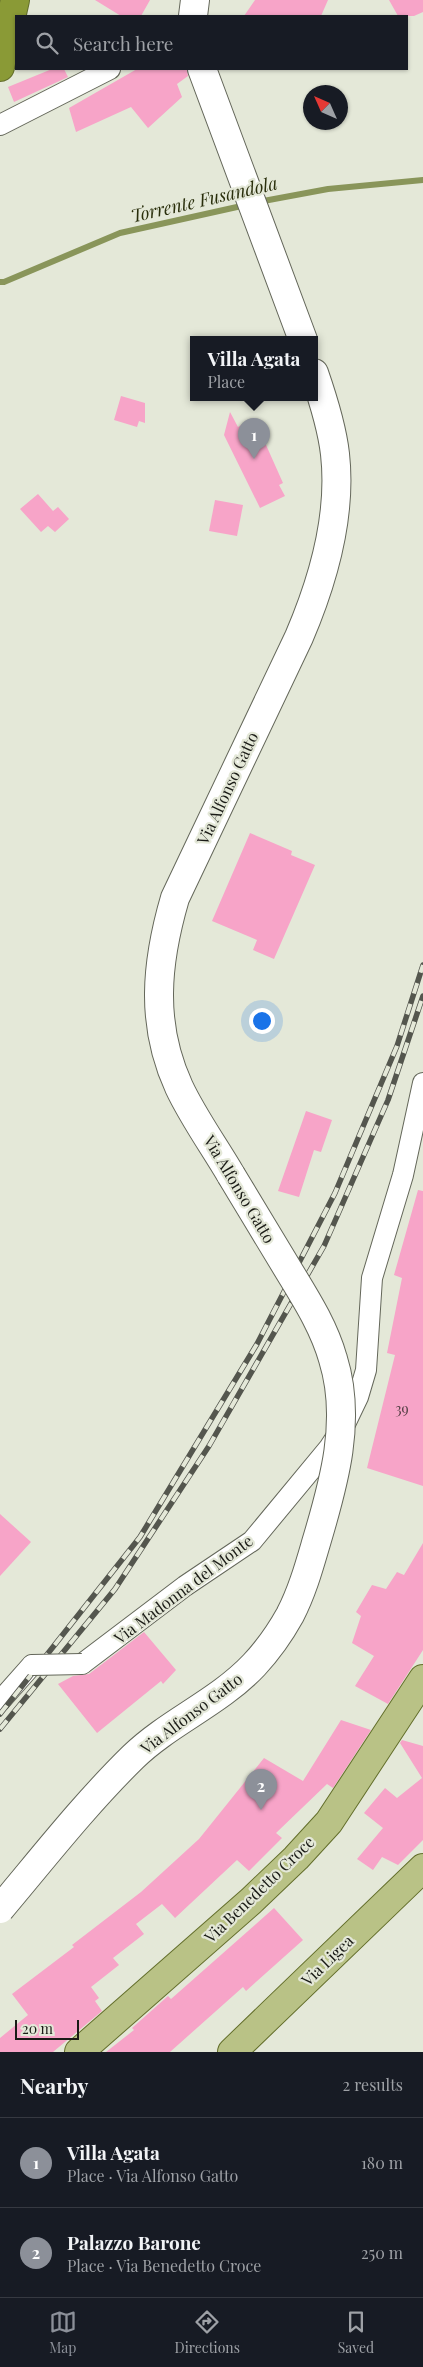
<!DOCTYPE html>
<html lang="en">
<head>
<meta charset="utf-8">
<style>
  :root { --surface:#171b24; --page:#20242c; --text:#f1f3f6; --muted:#9ea1a6; --line:#363941; --accent:#8c9099 }
  body { margin:0; font-family:"Playfair Display",serif; background:var(--page); color:var(--text) }
  .compass { position:absolute; left:303px; top:85px; width:45px; height:45px; border-radius:50%; background:var(--surface); box-shadow:0 1px 4px #0004; rotate:315deg }
  .scale { position:absolute; left:15px; bottom:12px; width:64px; box-sizing:border-box; padding-left:5px; border:2px solid #1a1b16; border-top:0; font-size:14px; line-height:18px; white-space:nowrap; color:#1a1b16; -webkit-text-stroke:4px #e4e8d8; paint-order:stroke }
  .you { position:absolute; left:261px; top:1020px; width:18px; height:18px; margin:-12px; border:4px solid #fff; border-radius:50%; background:#1a73e8; box-shadow:0 0 0 8px #1a73e833 }
  .badge { display:grid; place-items:center; width:32px; height:32px; border-radius:50%; background:var(--accent); color:#fff; font-size:16px; font-weight:700 }
  .pin { position:absolute; translate:-50% -41px; filter:drop-shadow(0 1px 2px #0008) }
  .pin::after { content:''; position:absolute; top:26px; width:18px; height:15px; background:inherit; clip-path:polygon(0 0,100% 0,50% 100%) }
  .popup { position:absolute; left:190px; top:336px; width:128px; height:65px; box-sizing:border-box; display:grid; place-content:center; border-radius:0px; background:var(--surface); filter:drop-shadow(0 1px 4px #0005); font-size:16px; white-space:nowrap; color:var(--muted) }
  .popup b { font-size:19px; color:var(--text) }
  .popup::after { content:''; position:absolute; left:50%; top:100%; margin-left:-10px; border:10px solid transparent; border-top-color:var(--surface) }
  .list { margin:0; padding:0; list-style:none }
  h2 { display:flex; justify-content:space-between; align-items:center; height:65px; margin:0; padding:0 20px; font-size:21px }
  h2 small { font-size:16px; font-weight:400; color:var(--muted) }
  .list li { display:grid; grid-template-columns:32px 1fr auto; gap:15px; align-items:center; box-sizing:border-box; height:90px; padding:0 20px; border-top:1px solid var(--line) }
  .list b { display:block; font-size:19px; white-space:nowrap }
  .list p { margin:0; font-size:16px; white-space:nowrap; color:var(--muted) }
  .list em { font-size:16px; font-style:normal; color:var(--muted) }
  .icon { flex:none; width:28px; height:28px; fill:none; stroke:currentColor; stroke-width:2; stroke-linecap:round; stroke-linejoin:round }
  .map { position:relative; flex:none; width:423px; height:2052px; overflow:hidden }
  .search { position:absolute; background:var(--surface); box-shadow:0 1px 4px #0004; left:15px; right:15px; top:15px; height:55px; display:flex; align-items:center; gap:12px; box-sizing:border-box; padding:0 18px; border-radius:0px; color:var(--muted); font-size:19px }
  .sheet { height:245px; background:var(--surface) }
  nav { display:flex; justify-content:space-around; align-items:center; box-sizing:border-box; height:70px; border-top:1px solid var(--line); background:var(--surface); font-size:14px; color:var(--muted) }
  nav a { display:grid; justify-items:center; gap:2px }
  nav .on { color:var(--accent) }
  .map>svg:first-child { display:block }
  .lines { fill:none; stroke-linecap:round; stroke-linejoin:round }
  .stream { stroke:#89955a; stroke-width:6 }
  .building { fill:#f7a4c8 }
  .minor-casing { stroke:#64675a; stroke-width:22 }
  .secondary-casing { stroke:#64675a; stroke-width:30 }
  .primary-casing { stroke:#636e2b; stroke-width:30 }
  .motorway-casing { stroke:#636e2b; stroke-width:30 }
  .minor { stroke:#fff; stroke-width:20 }
  .secondary { stroke:#fff; stroke-width:28 }
  .primary { stroke:#b9c286; stroke-width:28 }
  .motorway { stroke:#8a9a36; stroke-width:28 }
  .rail-casing { stroke:#54564e; stroke-width:5.5 }
  .rail { stroke:#e4e8d8; stroke-width:4; stroke-dasharray:11; stroke-linecap:butt }
  .minor-bridge-casing { stroke:#64675a; stroke-width:22; stroke-linecap:butt }
  .secondary-bridge-casing { stroke:#64675a; stroke-width:30; stroke-linecap:butt }
  .minor-bridge { stroke:#fff; stroke-width:20 }
  .secondary-bridge { stroke:#fff; stroke-width:28 }
  .labels { text-anchor:middle; dominant-baseline:central; stroke-width:4.5; stroke-linejoin:round; paint-order:stroke }
  .number-label { font-size:14px; fill:#513d42 }
  .street-label { font-size:16px; fill:#1a1b16; stroke:#e4e8d8 }
  .water-label { font-size:18px; font-style:italic; fill:#292e0b; stroke:#e4e8d8 }
</style>
</head>
<body>
<div class="map">
<svg width="423" height="2052" viewBox="0 0 423 2052">
  <rect width="100%" height="100%" fill="#e4e8d8"/>
  <g class="lines">
    <g class="stream">
      <polyline points="258,202 328,189 423,180"/>
      <polyline points="0,282 4,282 120,233 246,205"/>
    </g>
  </g>
  <g class="building">
    <polygon points="95,0 150,0 141,16 121,16"/>
    <polygon points="255,0 328,0 321,16 244,16"/>
    <polygon points="389,0 423,0 423,12 414,16 398,16"/>
    <polygon points="52,69 64,69 68,77 14,102 8,87"/>
    <polygon points="137,69 187,69 188,76 177,84 182,97 148,128 131,107 76,132 69,108"/>
    <polygon points="121,396 145,403 145,423 139,421 137,427 114,420"/>
    <polygon points="230,412 238,427 254,418 283,483 279,485 285,496 260,508 224,435"/>
    <polygon points="38,494 53,511 58,507 69,519 55,532 48,526 41,532 20,509"/>
    <polygon points="215,500 243,505 237,536 209,531"/>
    <polygon points="250,833 292,851 291,855 315,865 274,959 253,950 257,940 212,921"/>
    <polygon points="306,1111 332,1120 321,1152 314,1150 299,1197 278,1191"/>
    <polygon points="418,1190 423,1191 423,1486 367,1468 395,1355 387,1353 402,1278 394,1275"/>
    <polygon points="0,1514 31,1542 0,1576"/>
    <polygon points="423,1543 423,1650 388,1704 355,1686 374,1656 352,1643 361,1616 356,1612 372,1585 386,1589 397,1572 404,1575"/>
    <polygon points="144,1632 176,1670 163,1684 161,1681 97,1733 58,1684 73,1676 89,1674"/>
    <polygon points="341,1720 371,1730 333,1788 327,1784 276,1833 282,1838 249,1871 237,1860 175,1918 162,1904 136,1924 144,1934 113,1958 119,1965 91,1987 99,1998 95,2001 102,2011 53,2052 0,2052 0,2038 28,2015 12,1994 74,1947 72,1945 141,1892 199,1839 264,1758 303,1781"/>
    <polygon points="402,1740 423,1746 423,1840 398,1865 382,1857 373,1870 357,1859 383,1828 364,1813 385,1788 397,1798 422,1778 400,1743"/>
    <polygon points="274,1908 303,1940 246,1991 243,1987 170,2052 106,2052 134,2030 132,2028 168,1996 171,1999"/>
  </g>
  <g class="lines">
    <g class="minor-casing">
      <g id="minor">
        <polyline points="0,125 110,69"/>
        <polyline points="82,1664 185,1586 252,1541 329,1448 346,1422 358,1397 366,1370 372,1278 403,1175 423,1083"/>
        <polyline points="0,1701 32,1665"/>
      </g>
    </g>
    <g class="secondary-casing">
      <g id="secondary">
        <polyline points="193,16 195,0"/>
        <polyline points="202,69 303,340"/>
        <path d="M231,1175C214,1146 193,1117 179,1087C150,1024 156,963 175,898L299,637C323,581 342,516 335,454C332,427 323,399 314,373"/>
      </g>
    </g>
    <g class="primary-casing">
      <g id="primary">
        <polyline points="79,2052 251,1901 296,1858 329,1822 423,1679"/>
        <polyline points="232,2052 423,1868"/>
      </g>
    </g>
    <g class="motorway-casing">
      <polyline id="motorway" points="0,67 15,0"/>
    </g>
    <use href="#minor" class="minor"/>
    <use href="#secondary" class="secondary"/>
    <use href="#primary" class="primary"/>
    <use href="#motorway" class="motorway"/>
    <g class="rail-casing">
      <g id="rail">
        <polyline points="0,1714 140,1537 257,1344 335,1193 397,1046 423,965"/>
        <polyline points="0,1729 115,1589 209,1446 324,1246 388,1100 423,996"/>
      </g>
    </g>
    <use href="#rail" class="rail"/>
    <g class="minor-bridge-casing">
      <polyline id="minor-bridge" points="32,1665 82,1664"/>
    </g>
    <g class="secondary-bridge-casing">
      <path id="secondary-bridge" d="M0,1909C43,1858 85,1804 133,1757C169,1722 218,1703 254,1665C268,1650 280,1633 290,1615C302,1592 309,1567 316,1543C334,1483 352,1420 333,1359C324,1327 306,1299 289,1271C270,1239 250,1207 231,1175"/>
    </g>
    <use href="#minor-bridge" class="minor-bridge"/>
    <use href="#secondary-bridge" class="secondary-bridge"/>
  </g>
  <g class="labels">
    <g class="number-label">
      <text x="402" y="1408">39</text>
    </g>
    <g class="street-label">
      <text transform="translate(227 788) rotate(-65)">Via Alfonso Gatto</text>
      <text transform="translate(240 1189) rotate(59)">Via Alfonso Gatto</text>
      <text transform="translate(183 1589) rotate(-37)">Via Madonna del Monte</text>
      <text transform="translate(191 1713) rotate(-37)">Via Alfonso Gatto</text>
      <text transform="translate(259 1889) rotate(-44)">Via Benedetto Croce</text>
      <text transform="translate(327 1960) rotate(-44)">Via Ligea</text>
    </g>
    <g class="water-label">
      <text transform="translate(204 199) rotate(-13)">Torrente Fusandola</text>
    </g>
  </g>
</svg>
<svg class="compass" viewBox="-18 -18 36 36"><path d="M0-13l5 13h-10z" fill="#e53935"/><path d="M0 13l5-13h-10z" fill="#9ea1a6"/></svg>
<div class="scale">20 m</div>
<div class="you"></div>
<div class="pin badge" style="left:254px;top:459px">1</div>
<div class="popup"><b>Villa Agata</b>Place</div>
<div class="pin badge" style="left:261px;top:1810px">2</div>
<div class="search"><svg class="icon" aria-label="search" viewBox="0 0 24 24"><circle cx="10" cy="10" r="6"/><path d="M15 15l6 6"/></svg>Search here</div>
</div>
<section class="sheet">
<h2>Nearby<small>2 results</small></h2>
<ul class="list">
<li><span class="badge">1</span><div><b>Villa Agata</b><p>Place · Via Alfonso Gatto</p></div><em>180 m</em></li>
<li><span class="badge">2</span><div><b>Palazzo Barone</b><p>Place · Via Benedetto Croce</p></div><em>250 m</em></li>
</ul>
</section>
<nav>
<a class="on"><svg class="icon" aria-label="map" viewBox="0 0 24 24"><path d="M3 6l6-2 6 2 6-2v14l-6 2-6-2-6 2zM9 4v14M15 6v14"/></svg>Map</a>
<a><svg class="icon" aria-label="directions" viewBox="0 0 24 24"><path d="M12 3l9 9-9 9-9-9zM9 14v-3h6M13 9l2 2-2 2"/></svg>Directions</a>
<a><svg class="icon" aria-label="saved" viewBox="0 0 24 24"><path d="M7 4h10v16l-5-4-5 4z"/></svg>Saved</a>
</nav>
</body>
</html>
